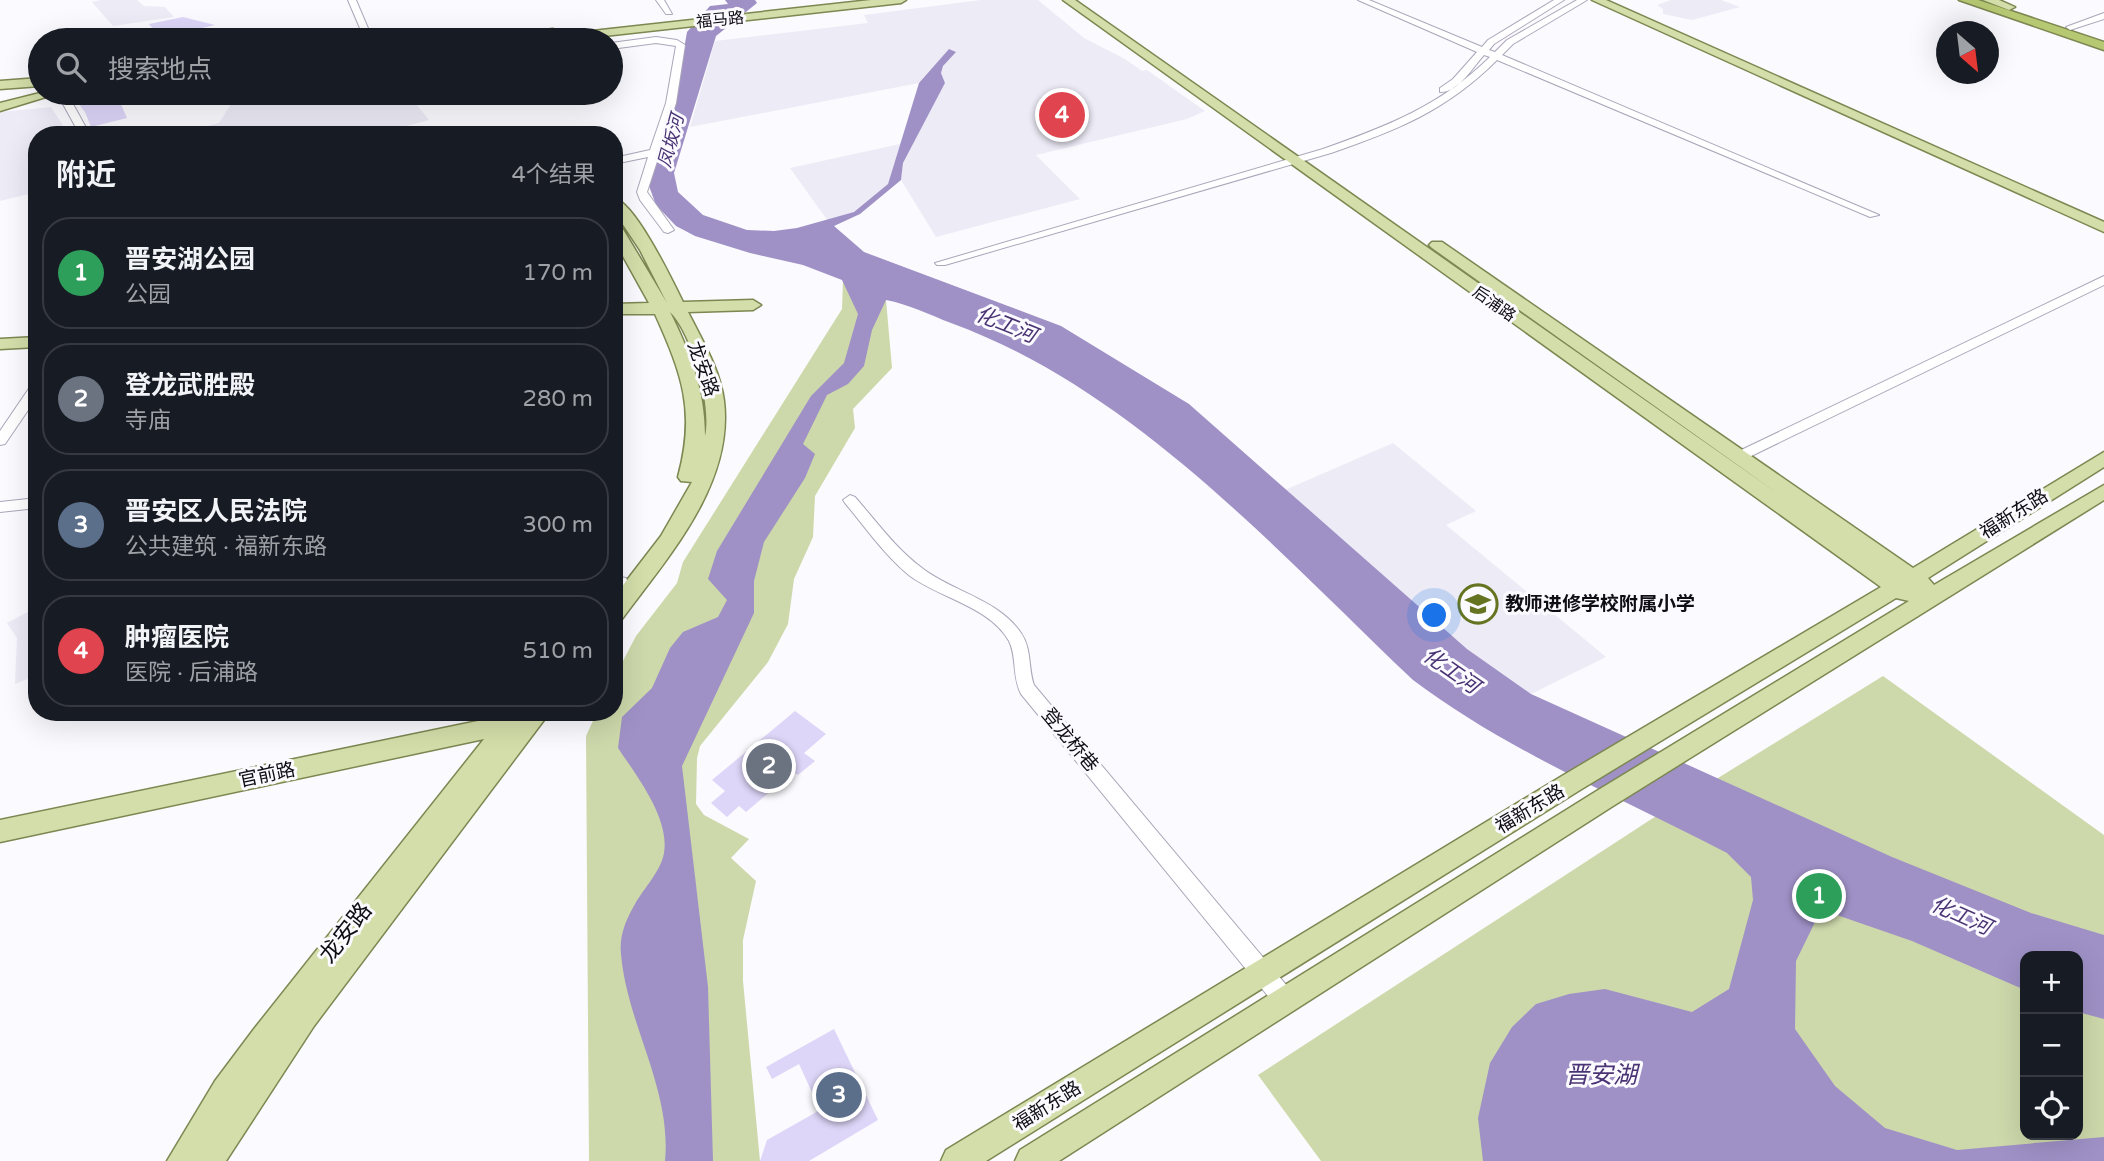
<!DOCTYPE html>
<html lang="zh">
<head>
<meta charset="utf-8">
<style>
  :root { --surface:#171b24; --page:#20242c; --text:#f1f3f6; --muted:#9ea1a6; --line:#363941; --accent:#b45309 }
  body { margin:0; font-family:"Varela Round","Noto Sans SC",sans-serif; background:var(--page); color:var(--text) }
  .controls { position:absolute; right:21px; bottom:21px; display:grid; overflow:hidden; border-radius:14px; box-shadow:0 7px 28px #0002 }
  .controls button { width:63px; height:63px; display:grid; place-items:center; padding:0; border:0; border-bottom:2px solid var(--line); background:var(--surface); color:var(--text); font:35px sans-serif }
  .compass { position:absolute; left:1936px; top:21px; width:63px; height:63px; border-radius:50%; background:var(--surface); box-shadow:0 7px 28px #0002; rotate:152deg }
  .you { position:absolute; left:1435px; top:616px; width:24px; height:24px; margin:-18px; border:5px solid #fff; border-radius:50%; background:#1a73e8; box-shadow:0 0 0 10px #1a73e833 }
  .badge { display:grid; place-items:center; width:46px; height:46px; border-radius:50%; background:var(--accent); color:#fff; font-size:23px; font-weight:700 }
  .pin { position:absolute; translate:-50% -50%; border:4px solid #fff; box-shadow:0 2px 7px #0006 }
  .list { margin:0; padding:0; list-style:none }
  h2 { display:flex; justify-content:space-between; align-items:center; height:91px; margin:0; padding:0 28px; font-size:30px }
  h2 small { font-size:23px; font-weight:400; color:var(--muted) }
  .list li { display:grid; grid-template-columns:46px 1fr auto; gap:21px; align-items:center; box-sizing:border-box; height:112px; margin:0 14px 14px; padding:0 14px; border:2px solid var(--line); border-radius:28px }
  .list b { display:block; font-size:26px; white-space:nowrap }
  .list p { margin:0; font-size:23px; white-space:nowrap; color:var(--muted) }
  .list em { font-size:23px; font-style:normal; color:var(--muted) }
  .icon { flex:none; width:38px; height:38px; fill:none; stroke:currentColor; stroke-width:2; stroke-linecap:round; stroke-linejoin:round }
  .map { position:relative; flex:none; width:2104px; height:1161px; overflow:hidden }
  .search { position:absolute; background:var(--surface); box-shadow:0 7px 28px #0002; left:28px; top:28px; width:595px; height:77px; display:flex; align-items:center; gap:18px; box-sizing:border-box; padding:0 24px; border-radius:38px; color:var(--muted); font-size:26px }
  .panel { position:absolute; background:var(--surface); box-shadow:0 7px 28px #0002; left:28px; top:126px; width:595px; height:595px; border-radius:28px }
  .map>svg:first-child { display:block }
  .built { fill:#edebf6 }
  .green { fill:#cdd8ab; fill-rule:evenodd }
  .water { fill:#9f91c6 }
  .building { fill:#ded6f8 }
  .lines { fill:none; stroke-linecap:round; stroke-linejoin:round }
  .minor-casing { stroke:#aba6ba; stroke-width:2 }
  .major-casing { stroke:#7c8751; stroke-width:3 }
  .highway-casing { stroke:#7c8751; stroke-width:3 }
  .minor { fill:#fff; fill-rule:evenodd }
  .major { fill:#d3deaa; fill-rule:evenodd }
  .highway { fill:#b6c872; fill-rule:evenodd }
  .labels { text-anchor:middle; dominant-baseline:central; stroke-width:6; stroke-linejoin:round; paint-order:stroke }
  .far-street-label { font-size:16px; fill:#100e15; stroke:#fbfafe }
  .far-water-label { font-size:18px; font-style:italic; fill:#493374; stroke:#fbfafe }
  .street-label { font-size:19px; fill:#100e15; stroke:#fbfafe }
  .poi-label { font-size:19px; font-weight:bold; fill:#100e15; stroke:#fbfafe; text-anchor:start }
  .water-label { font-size:21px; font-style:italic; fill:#493374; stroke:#fbfafe }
  .near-street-label { font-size:23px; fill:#100e15; stroke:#fbfafe }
  .near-water-label { font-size:24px; font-style:italic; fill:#493374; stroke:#fbfafe }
</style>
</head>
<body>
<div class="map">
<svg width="2104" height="1161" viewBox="0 0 2104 1161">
  <rect width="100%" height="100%" fill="#fbfafe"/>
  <g class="built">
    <polygon points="101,0 137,0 144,6 165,7 174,17 113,26 92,2"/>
    <polygon points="981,0 1038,0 1084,38 1125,59 1142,71 1147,70 1205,111 1187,119 1036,155 1080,199 936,237 901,180 903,163 945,83 941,73 943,66 955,51 949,50 919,83 690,127 715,41 868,23 864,15"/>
    <polygon points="1671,0 1721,0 1740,7 1692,20 1663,14 1663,9 1657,5"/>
    <polygon points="238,93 407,93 429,120 372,135 172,135 219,123"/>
    <polygon points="51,107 69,135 37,135 37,192 0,201 0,112"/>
    <polygon points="900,144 888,184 854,212 828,221 790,168"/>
    <polygon points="1393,443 1476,511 1446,525 1606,657 1531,694 1467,649 1285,490"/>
    <polygon points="37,607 37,675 15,684 17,638 7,623"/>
  </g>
  <g class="green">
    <polygon points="843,280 886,300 892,368 853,409 855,428 815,496 813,537 794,579 788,624 768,662 700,746 697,758 696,804 704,815 749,839 731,858 756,881 743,940 743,981 760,1161 589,1161 586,736 597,712 614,712 614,678 636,636 677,583 683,562 842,309"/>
    <path d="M1883,676L2104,835V1161H1321L1258,1075L1650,820ZM2025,956H2078V1135H2025Z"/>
  </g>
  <path class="water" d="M725,0H755L757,3L716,36L674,173L678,192L703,215L747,230L774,231L797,228L854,212L888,184L919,83L949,49L956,52L943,66L941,73L945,83L903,163L901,180L860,214L834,226L864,252L1061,326L1189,404L1467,649L1531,694L1892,857L2031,913L2104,935V1019L2078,1012V956H2025V990L1912,941L1831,913L1816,920L1796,961L1795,1029L1835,1086L1885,1128L1957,1150L2104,1137V1161H1483L1478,1118L1490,1063L1512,1027L1536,1004L1569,994L1605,989L1692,1012L1729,989L1753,900L1751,877L1727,853C1622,798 1507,751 1413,680C1276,550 1132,389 951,323C930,315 908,304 886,300L872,330L864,366L848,384L827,395L803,444L815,454L805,478L764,542L754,581V613L682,766L708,987L713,1161H665C672,1089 627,1025 621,954C619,935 626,920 635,904C644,888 661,871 664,853C670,818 636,775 618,748L622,717L652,688L670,648L683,632L718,617L727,600L708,579L717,551L811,396L844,363L858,314L842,280L803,265L750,253L695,236L676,226L656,205L649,186L675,101L687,32L710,6L728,4Z"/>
  <g class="building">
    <polygon points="183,17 215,25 160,38 149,24"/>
    <polygon points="117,95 127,118 91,127 85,112 78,103 94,97"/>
    <polygon points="795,711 826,734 804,753 815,761 798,775 793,772 746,812 739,806 727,817 711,803 725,791 712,780"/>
    <polygon points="834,1029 878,1120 809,1161 760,1161 767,1140 820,1110 799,1064 772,1079 766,1067"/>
  </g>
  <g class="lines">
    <g class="minor-casing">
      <g id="minor">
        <polygon points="348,0 356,0 373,40 365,40"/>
        <polygon points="656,0 664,0 672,14 666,14"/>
        <path d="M1358,0H1369L1482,47L1488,40L1554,0H1564L1494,44L1489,50L1495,52L1507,40L1577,0H1587L1513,44L1502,55L1879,215L1870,217L1497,60C1446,111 1397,130 1331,153L945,265H937L935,263L1323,149C1388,126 1440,106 1490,57L1484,55C1473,67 1458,93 1440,92V88L1453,79L1477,52Z"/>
        <polygon points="2104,13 2104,19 2070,30 2066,27"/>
        <polygon points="656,37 677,40 685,45 676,103 647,192 674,230 668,233 664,232 640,200 637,192 648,157 614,164 614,158 650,150 666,103 676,46 656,43 611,49 611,43"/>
        <polygon points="57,93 67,93 90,135 80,135"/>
        <polygon points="2104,276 2104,285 1745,459 1735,459 1733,456 1735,453"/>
        <polygon points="37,383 37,397 5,444 0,445 0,431 32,384"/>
        <path d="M850,495L855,497C876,521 896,549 922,568C953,592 998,599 1021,633C1032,649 1028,668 1034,685L1293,993L1296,1000L1293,1007L1285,1010L1277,1007L1021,694C1012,677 1017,657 1009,641C990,607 940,598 910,576C885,556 866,528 845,503L843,500Z"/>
        <polygon points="37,498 37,508 0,512 0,502"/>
        <polygon points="614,576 626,578 628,582 626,586 614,588"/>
      </g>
    </g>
    <g class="major-casing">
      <g id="major">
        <polygon points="871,0 906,0 901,3 568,40 533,40 535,37 475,40 481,37 553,29 559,32 556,35"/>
        <polygon points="1063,0 1075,0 1790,502 1432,248 1429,245 1432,242 1442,242 1913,568 2104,452 2104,467 1928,578 1934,585 2104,485 2104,500 1613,806 1059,1161 1015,1161 1020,1150 1595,792 1909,601 1896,598 1580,790 986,1161 941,1161 946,1150 1562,776 1881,587"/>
        <polygon points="1592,0 1606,0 2104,222 2104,232"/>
        <polygon points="1983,0 1999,0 2015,7 2009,10"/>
        <polygon points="40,78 40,86 0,89 0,81"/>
        <polygon points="40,93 59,93 0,111 0,103"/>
        <path d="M614,198C636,204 672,280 683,302L753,300L761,305L753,310L688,312C702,340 720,369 724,401C734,484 668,557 622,619L614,621V597L661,536L692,482L681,481L678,477C696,411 682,374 655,314H614V304L649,303L614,240V222L621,226L667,303L640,250L614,211ZM670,312C692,333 712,405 705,436C705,391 690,352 670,312Z"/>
        <polygon points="37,337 37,347 0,349 0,339"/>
        <polygon points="505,712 550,712 314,1026 226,1161 167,1161 215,1081 254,1029 484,739 0,842 0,820 502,716"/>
      </g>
    </g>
    <g class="highway-casing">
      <polygon id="highway" points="1959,0 1978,0 2104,42 2104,50"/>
    </g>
    <use href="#minor" class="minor"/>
    <use href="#major" class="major"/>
    <use href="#highway" class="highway"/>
  </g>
  <defs>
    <g id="school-ring" transform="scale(2.0125)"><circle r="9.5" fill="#fbfafe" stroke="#657420" stroke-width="1.5"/><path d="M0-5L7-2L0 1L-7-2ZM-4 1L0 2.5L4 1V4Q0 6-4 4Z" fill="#657420"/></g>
  </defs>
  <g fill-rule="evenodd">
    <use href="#school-ring" x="1478" y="604"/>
  </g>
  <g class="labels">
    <g class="far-street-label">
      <text transform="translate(720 20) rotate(-6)">福马路</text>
      <text transform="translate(1494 304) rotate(35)">后浦路</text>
    </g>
    <g class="far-water-label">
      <text transform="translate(671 141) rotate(-75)">凤坂河</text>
    </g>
    <g class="street-label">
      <text transform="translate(703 369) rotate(70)">龙安路</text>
      <text transform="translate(2014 514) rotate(-32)">福新东路</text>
      <text transform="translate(1070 740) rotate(50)">登龙桥巷</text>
      <text transform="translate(267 775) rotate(-12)">官前路</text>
      <text transform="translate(1530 809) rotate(-31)">福新东路</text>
      <text transform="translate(1047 1106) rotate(-32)">福新东路</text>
    </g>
    <g class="poi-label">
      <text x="1505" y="604">教师进修学校附属小学</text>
    </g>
    <g class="water-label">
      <text transform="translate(1006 325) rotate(22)">化工河</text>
      <text transform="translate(1451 671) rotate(35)">化工河</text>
      <text transform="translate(1961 916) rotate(24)">化工河</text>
    </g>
    <g class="near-street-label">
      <text transform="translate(346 933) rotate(-52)">龙安路</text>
    </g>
    <g class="near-water-label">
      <text x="1601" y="1075">晋安湖</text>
    </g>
  </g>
</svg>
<div class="controls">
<button>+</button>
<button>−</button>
<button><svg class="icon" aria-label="locate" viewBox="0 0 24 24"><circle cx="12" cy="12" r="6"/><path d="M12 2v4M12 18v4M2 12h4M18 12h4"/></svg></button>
</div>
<svg class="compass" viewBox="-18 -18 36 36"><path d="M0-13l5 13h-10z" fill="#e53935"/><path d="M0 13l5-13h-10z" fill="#9ea1a6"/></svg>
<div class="you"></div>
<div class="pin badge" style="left:1819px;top:896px;background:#2e9e5b">1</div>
<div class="pin badge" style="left:769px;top:766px;background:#6b7280">2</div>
<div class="pin badge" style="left:839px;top:1095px;background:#5c6f8a">3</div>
<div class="pin badge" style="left:1062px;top:115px;background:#e0444e">4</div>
<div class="search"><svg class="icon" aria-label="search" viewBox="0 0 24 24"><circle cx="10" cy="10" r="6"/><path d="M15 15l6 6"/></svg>搜索地点</div>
<section class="panel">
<h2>附近<small>4个结果</small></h2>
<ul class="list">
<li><span class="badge" style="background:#2e9e5b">1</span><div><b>晋安湖公园</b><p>公园</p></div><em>170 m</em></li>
<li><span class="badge" style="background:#6b7280">2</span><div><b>登龙武胜殿</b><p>寺庙</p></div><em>280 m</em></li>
<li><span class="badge" style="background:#5c6f8a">3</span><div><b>晋安区人民法院</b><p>公共建筑 · 福新东路</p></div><em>300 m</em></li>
<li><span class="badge" style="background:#e0444e">4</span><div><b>肿瘤医院</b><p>医院 · 后浦路</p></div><em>510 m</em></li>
</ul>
</section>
</div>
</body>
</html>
